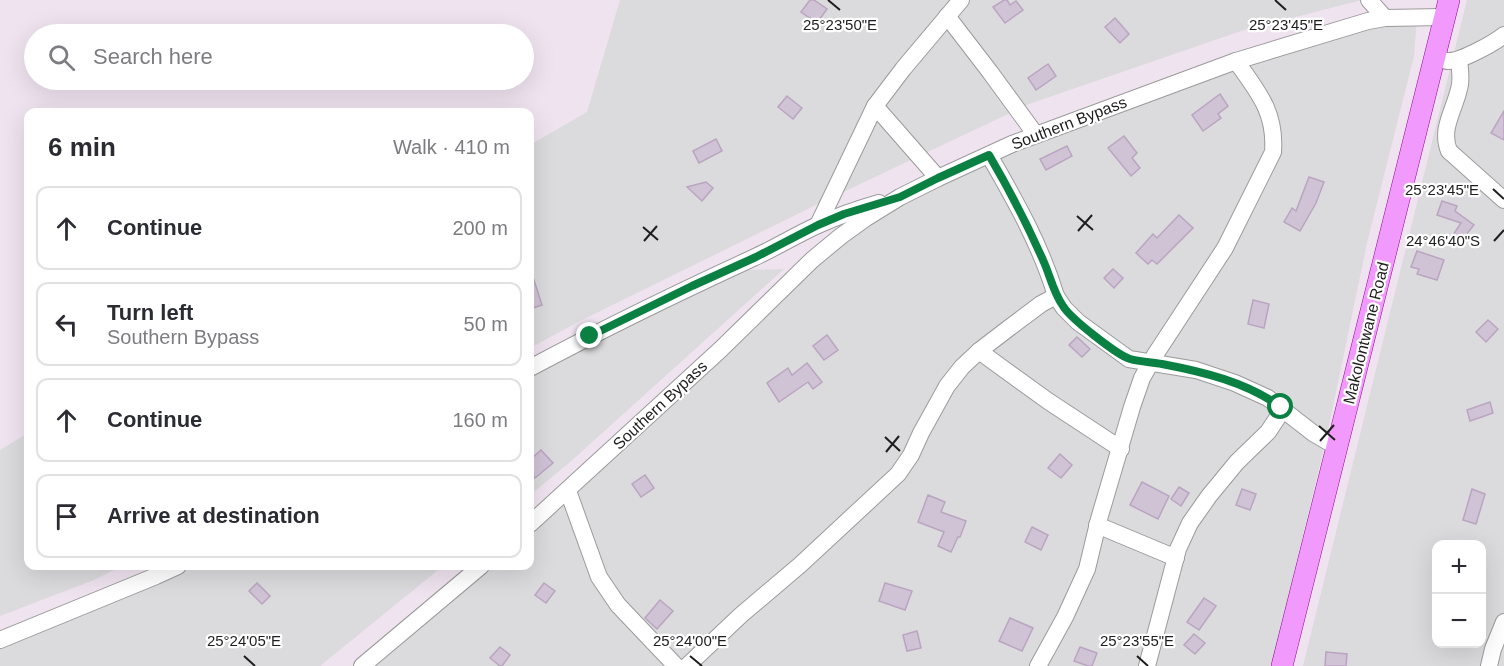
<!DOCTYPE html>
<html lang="en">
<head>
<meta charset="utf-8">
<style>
  :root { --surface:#fff; --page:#f2f2f3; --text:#2b2b33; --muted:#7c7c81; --line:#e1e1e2 }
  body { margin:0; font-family:Helvetica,sans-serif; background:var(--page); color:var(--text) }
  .controls { position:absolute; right:18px; bottom:18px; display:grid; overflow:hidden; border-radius:12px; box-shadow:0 6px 24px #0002 }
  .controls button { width:54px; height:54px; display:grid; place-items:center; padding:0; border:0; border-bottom:2px solid var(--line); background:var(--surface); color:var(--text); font:30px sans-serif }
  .stop { position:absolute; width:18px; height:18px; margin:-14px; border:4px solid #0b8043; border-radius:50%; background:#fff }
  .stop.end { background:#0b8043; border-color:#fff; box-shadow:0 2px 6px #0008 }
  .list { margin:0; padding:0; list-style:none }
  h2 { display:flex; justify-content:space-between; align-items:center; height:78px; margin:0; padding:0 24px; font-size:26px }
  h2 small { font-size:20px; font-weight:400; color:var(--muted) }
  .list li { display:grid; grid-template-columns:39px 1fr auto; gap:18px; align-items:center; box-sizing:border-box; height:84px; margin:0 12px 12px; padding:0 12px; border:2px solid var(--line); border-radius:12px }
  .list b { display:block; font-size:22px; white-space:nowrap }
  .list p { margin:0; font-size:20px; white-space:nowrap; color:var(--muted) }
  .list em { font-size:20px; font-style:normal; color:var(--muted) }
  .icon { flex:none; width:33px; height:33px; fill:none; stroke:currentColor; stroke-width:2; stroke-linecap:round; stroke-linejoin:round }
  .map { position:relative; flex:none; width:1504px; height:666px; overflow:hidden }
  .search { position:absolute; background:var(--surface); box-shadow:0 6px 24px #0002; left:24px; top:24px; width:510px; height:66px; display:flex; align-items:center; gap:15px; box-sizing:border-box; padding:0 21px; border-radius:33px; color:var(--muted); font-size:22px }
  .panel { position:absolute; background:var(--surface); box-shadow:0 6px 24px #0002; left:24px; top:108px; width:510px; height:462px; border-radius:12px }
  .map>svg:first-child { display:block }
  .residential { fill:#dbdadc; fill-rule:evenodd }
  .building { fill:#d1c3d6; stroke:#baa5c1; stroke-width:1.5 }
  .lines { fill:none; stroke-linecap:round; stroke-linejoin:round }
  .minor-casing { stroke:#9b9b9b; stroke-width:18 }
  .major-casing { stroke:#940097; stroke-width:22 }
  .minor { stroke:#fff; stroke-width:16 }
  .major { stroke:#f299fe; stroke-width:21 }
  .route { stroke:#0b8043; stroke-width:8 }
  .ticks { fill:none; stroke:#1e1e1e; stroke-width:2 }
  .labels { text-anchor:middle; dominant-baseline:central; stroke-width:4.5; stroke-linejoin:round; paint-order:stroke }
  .street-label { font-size:16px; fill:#1e1e1e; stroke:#fff }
  .ticks-label { font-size:15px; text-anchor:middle; fill:#1e1e1e; stroke:#fff; stroke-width:4.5; stroke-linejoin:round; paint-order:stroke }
</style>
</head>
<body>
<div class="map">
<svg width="1504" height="666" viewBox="0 0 1504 666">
  <rect width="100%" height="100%" fill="#efe3ef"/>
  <g class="residential">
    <polygon points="620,0 1362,0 1244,30 1029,104 820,203 580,321 530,348 530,145 587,112"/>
    <path d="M1467,0H1504V666H1303ZM1436,544H1482V644H1436Z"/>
    <polygon points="1371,18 1417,19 1414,56 1367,243 1326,440 1271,666 364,666 481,566 530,566 530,521 830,246 926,188 1016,141"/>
    <polygon points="784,269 569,463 530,495 530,365 715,271"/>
    <polygon points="28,433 28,566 122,566 94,580 0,616 0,450"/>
    <polygon points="169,566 443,566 320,666 0,666 0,644"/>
  </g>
  <g class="building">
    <polygon points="810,0 814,0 827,9 817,23 801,12"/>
    <polygon points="1004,0 1007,0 1010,5 1016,1 1023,10 1005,23 993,7"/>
    <polygon points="1115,18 1129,34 1120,43 1105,27"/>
    <polygon points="1048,64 1056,76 1036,90 1028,78"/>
    <polygon points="1220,94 1228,106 1218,114 1221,118 1203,131 1192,115"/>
    <polygon points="787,96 802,108 793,119 778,107"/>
    <polygon points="1504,111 1504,140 1491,133"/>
    <polygon points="1124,136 1137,153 1132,158 1140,168 1131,176 1108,148"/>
    <polygon points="716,139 722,151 699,163 693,151"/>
    <polygon points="1067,146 1072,156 1046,170 1040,159"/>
    <polygon points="1309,177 1324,182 1316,203 1300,231 1284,222 1292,208 1296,211"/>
    <polygon points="706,182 713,188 702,201 687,187"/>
    <polygon points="1442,201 1457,206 1455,211 1474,225 1461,241 1453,235 1461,223 1437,215"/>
    <polygon points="1179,215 1193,228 1157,264 1152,260 1148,264 1136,253 1153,234 1157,238"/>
    <polygon points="1417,251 1444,260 1437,280 1417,274 1419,269 1411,267"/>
    <polygon points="1113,269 1123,278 1114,288 1104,278"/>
    <polygon points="532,274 542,305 530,309 530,275"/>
    <polygon points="1253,300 1269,304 1264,328 1248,324"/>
    <polygon points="1488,320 1498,329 1486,342 1476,332"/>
    <polygon points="827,335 838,350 824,360 813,346"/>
    <polygon points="1077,337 1090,349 1082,357 1069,345"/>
    <polygon points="807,363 822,382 813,389 808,382 779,402 767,383 788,368 792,375"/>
    <polygon points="1490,402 1493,413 1470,421 1467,410"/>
    <polygon points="541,450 553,463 535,478 530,471 530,460"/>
    <polygon points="1060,454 1072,465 1061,478 1048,468"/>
    <polygon points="645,475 654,488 641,497 632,484"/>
    <polygon points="1142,482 1169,496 1158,519 1130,505"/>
    <polygon points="1179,487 1189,493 1181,506 1171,499"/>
    <polygon points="1242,489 1256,494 1250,510 1236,505"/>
    <polygon points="1472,489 1485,494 1476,524 1463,520"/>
    <polygon points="928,495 945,502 941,512 966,521 960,537 958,537 951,552 938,546 944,532 918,522"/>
    <polygon points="1032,527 1048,535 1041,550 1025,542"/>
    <polygon points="257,583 270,596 262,604 249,591"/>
    <polygon points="544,583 555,591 546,603 535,595"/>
    <polygon points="885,583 912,591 905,610 879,601"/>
    <polygon points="1204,598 1216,606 1199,630 1187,622"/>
    <polygon points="660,600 673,611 657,629 645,618"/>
    <polygon points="1010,618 1033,628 1022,651 999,641"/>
    <polygon points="917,631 921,648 907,651 903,635"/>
    <polygon points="1194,634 1205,643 1195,654 1184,645"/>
    <polygon points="500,647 510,655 502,666 500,666 490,658"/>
    <polygon points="1080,647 1097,653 1092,666 1088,666 1074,661"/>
    <polygon points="1326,652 1347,654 1346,666 1325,666"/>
  </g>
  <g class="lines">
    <g class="minor-casing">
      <g id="minor">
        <polyline points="1369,0 1385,18"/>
        <polyline points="947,16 990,72 1036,135"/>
        <path d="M1434,57C1439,58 1444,61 1448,61C1460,62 1494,43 1504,35"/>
        <path d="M1459,60C1460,70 1462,80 1459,89C1454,111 1440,129 1449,151L1504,200"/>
        <polyline points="875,106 938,178"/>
        <polyline points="818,225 875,106 903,69 961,0"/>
        <polyline points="1056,296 1064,308 1078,322 1129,359 1196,370 1235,383 1268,398 1313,433 1337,447"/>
        <polyline points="979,351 1048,401 1121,449"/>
        <path d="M530,368C603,329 677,293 753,258C775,248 796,235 818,225C838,216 858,209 879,203"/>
        <polyline points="568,491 599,577 618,605 676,666"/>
        <polyline points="530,524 721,349 812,260 841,236 866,218 900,197 938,178 1012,144 1036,135 1236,61 1368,21 1385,18 1444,17"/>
        <polyline points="1097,525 1176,558"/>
        <polyline points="0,640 156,576 178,566"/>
        <polyline points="362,666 481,566"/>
        <path d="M687,666L741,615L800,565L898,474L911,455L921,433L947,386L962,367L979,351L1009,328L1041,304L1056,296C1041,246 1015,200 989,155"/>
        <path d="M1038,666L1065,617L1087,569L1099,519L1132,407L1142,378L1155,355L1225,248L1273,152C1276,112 1258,92 1236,61"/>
        <polyline points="1147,666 1178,549 1190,523 1209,496 1237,462 1268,432 1278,417 1281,407"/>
        <polyline points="1489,666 1493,649 1504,622"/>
      </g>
    </g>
    <g class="major-casing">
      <polyline id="major" points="1282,666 1449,0"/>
    </g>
    <use href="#minor" class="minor"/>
    <use href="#major" class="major"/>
  </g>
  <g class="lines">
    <path class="route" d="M590,336L692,286L756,257L818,225L844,214L900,197L938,178L989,155C1009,189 1027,224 1043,260C1050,275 1053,292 1063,306C1070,318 1117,355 1130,359C1140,362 1152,362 1162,364C1204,372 1246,382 1281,407"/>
  </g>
  <path class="ticks" d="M828,0L840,10M1275,0L1286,10M1493,189L1504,199M1077,216L1093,230M643,227L658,240M1078,231L1092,215M644,241L657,226M1494,241L1504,230M1319,426L1335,440M885,437L900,451M1320,441L1334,425M886,452L899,436M244,656L255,666M690,656L702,666M1137,656L1148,666"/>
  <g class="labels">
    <g class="street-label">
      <text transform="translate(1069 123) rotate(-21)">Southern Bypass</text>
      <text transform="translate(1366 333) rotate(-76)">Makolontwane Road</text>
      <text transform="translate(660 405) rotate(-43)">Southern Bypass</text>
    </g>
  </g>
  <g class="ticks-label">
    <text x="840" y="30">25°23'50"E</text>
    <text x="1286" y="30">25°23'45"E</text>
    <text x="1442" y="195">25°23'45"E</text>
    <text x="1443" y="246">24°46'40"S</text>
    <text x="244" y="646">25°24'05"E</text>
    <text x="690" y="646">25°24'00"E</text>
    <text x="1137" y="646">25°23'55"E</text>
  </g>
</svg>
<div class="controls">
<button>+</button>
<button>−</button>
</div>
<div class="stop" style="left:1281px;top:407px"></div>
<div class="stop end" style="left:590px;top:336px"></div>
<div class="search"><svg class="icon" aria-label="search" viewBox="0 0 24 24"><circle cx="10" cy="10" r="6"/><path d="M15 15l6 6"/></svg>Search here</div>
<section class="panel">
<h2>6 min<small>Walk · 410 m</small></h2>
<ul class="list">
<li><svg class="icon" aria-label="ahead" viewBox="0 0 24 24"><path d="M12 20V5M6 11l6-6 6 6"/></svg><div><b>Continue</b></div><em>200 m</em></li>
<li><svg class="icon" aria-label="left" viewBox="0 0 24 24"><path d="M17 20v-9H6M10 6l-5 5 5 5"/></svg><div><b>Turn left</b><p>Southern Bypass</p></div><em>50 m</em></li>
<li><svg class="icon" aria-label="ahead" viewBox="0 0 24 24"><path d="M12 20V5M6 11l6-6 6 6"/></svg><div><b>Continue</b></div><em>160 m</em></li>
<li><svg class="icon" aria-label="arrive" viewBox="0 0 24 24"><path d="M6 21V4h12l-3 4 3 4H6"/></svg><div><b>Arrive at destination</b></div></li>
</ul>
</section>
</div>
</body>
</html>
